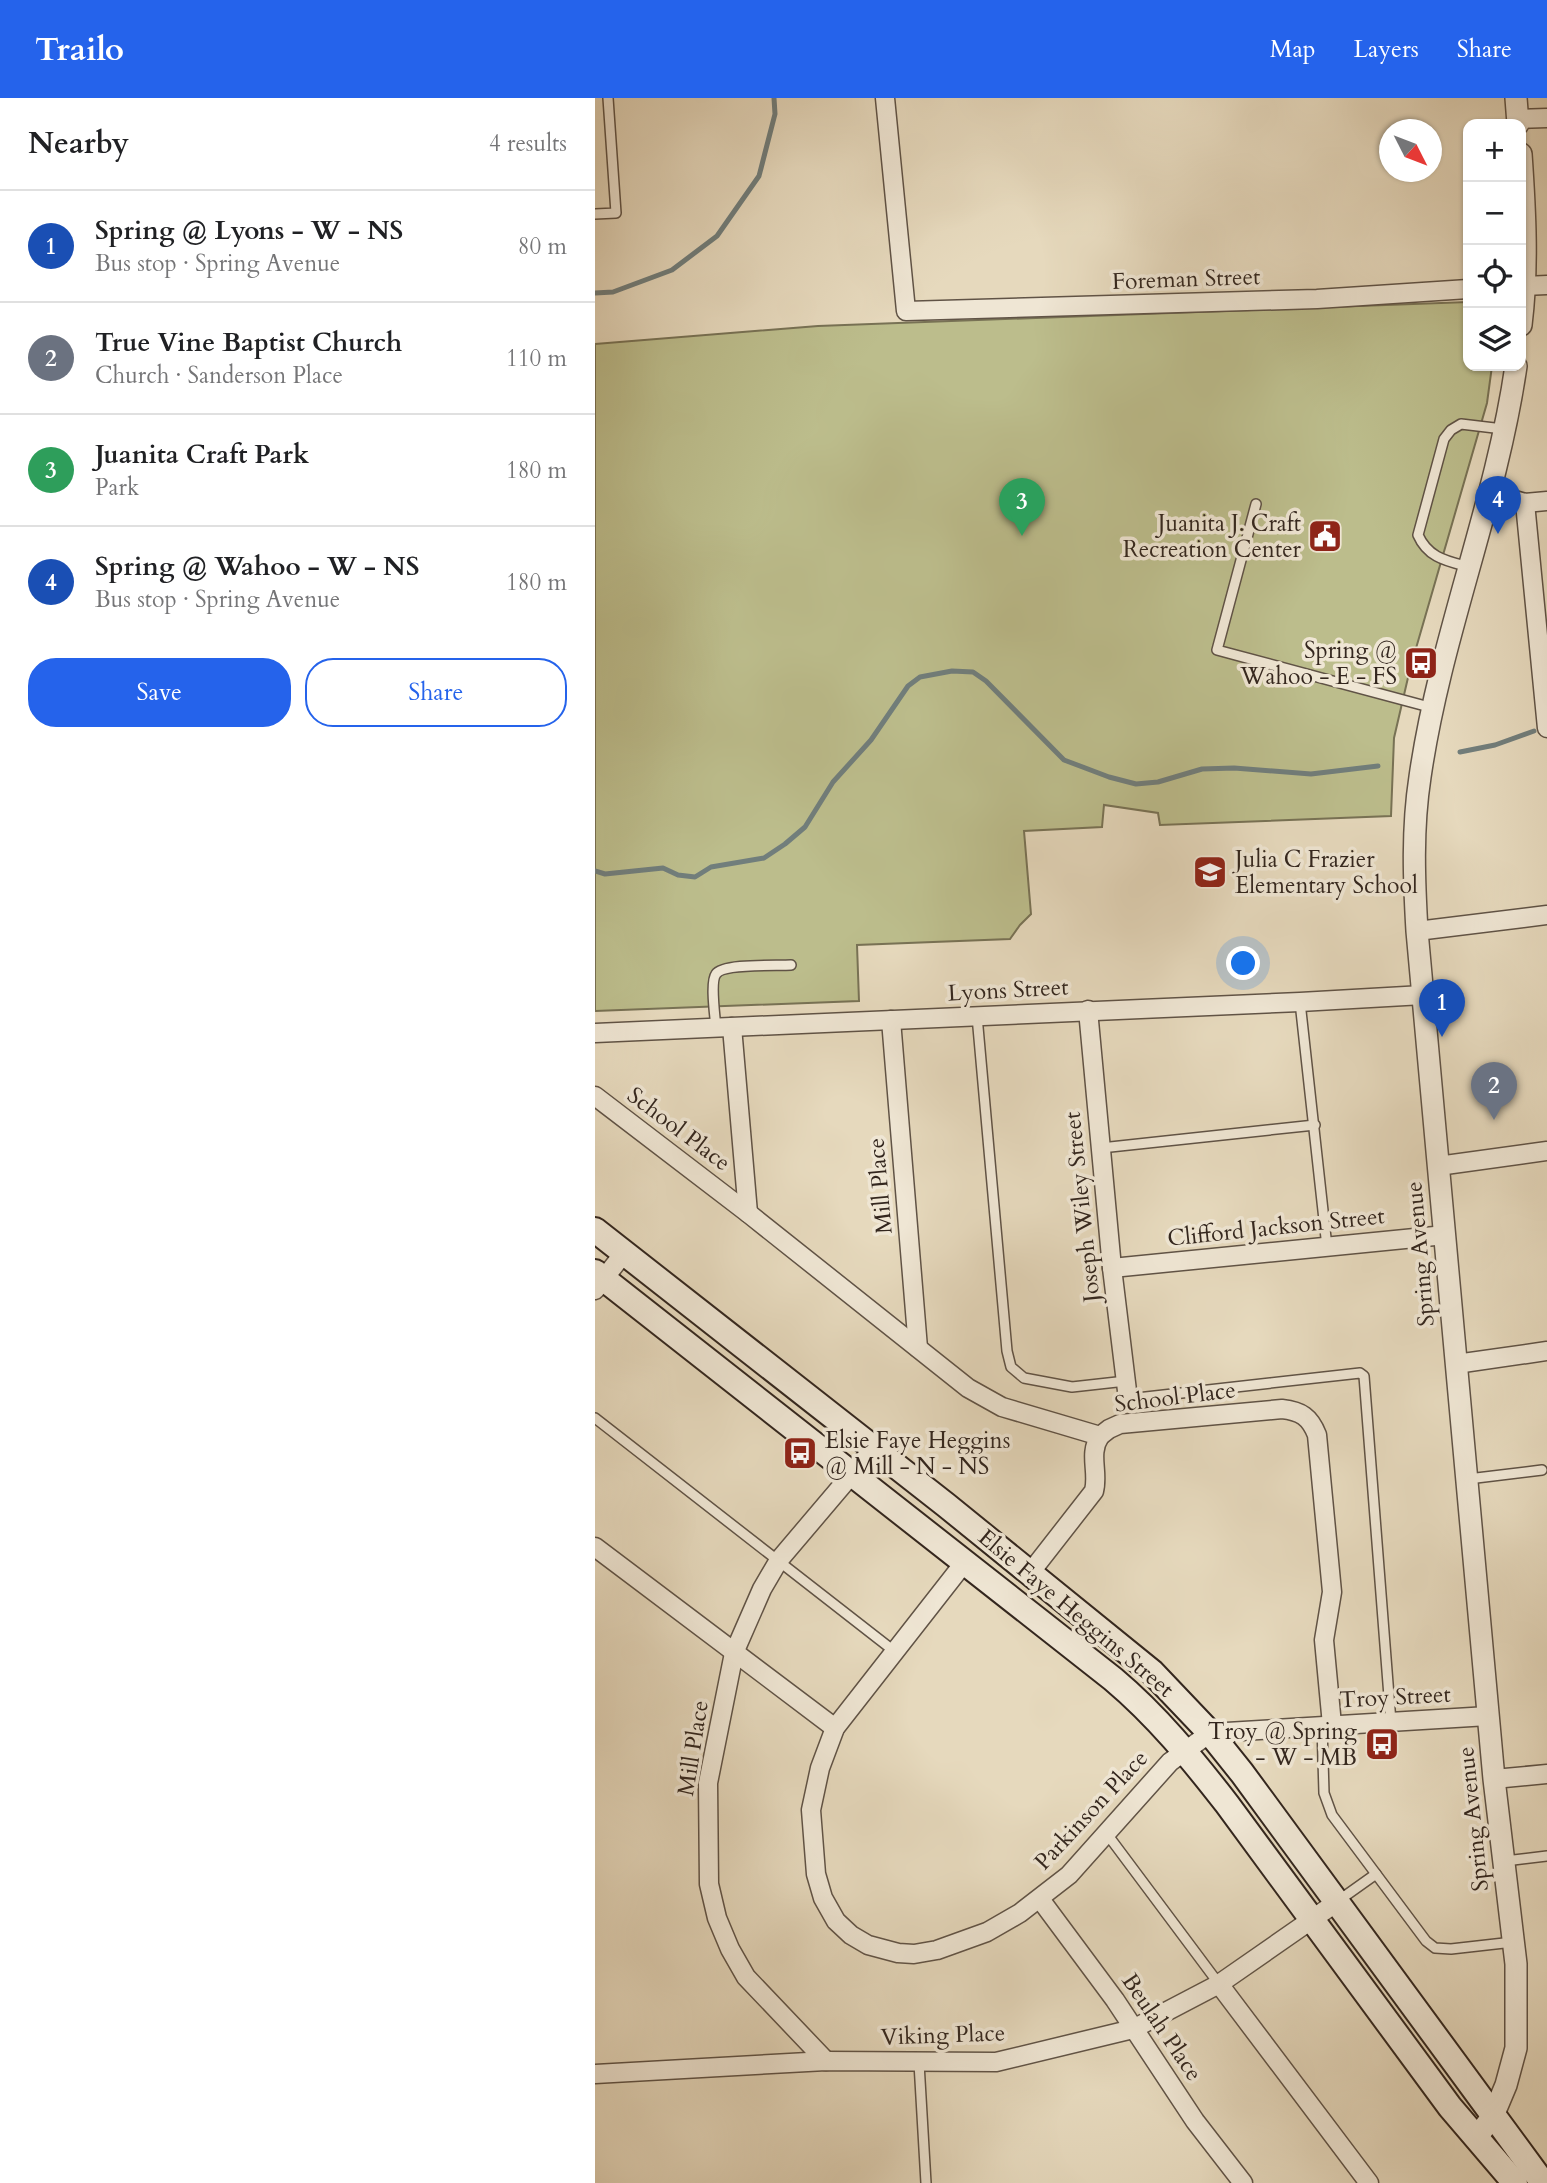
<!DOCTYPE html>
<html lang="en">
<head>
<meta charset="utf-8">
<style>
  :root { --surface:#fff; --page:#f6f6f6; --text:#202124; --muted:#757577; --line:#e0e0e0; --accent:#2563eb }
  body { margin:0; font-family:Cardo,serif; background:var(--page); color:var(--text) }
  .controls { position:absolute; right:21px; top:21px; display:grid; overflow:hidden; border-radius:14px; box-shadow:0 2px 5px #0004 }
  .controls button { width:63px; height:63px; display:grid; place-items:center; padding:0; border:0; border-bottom:2px solid var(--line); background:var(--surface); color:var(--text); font:35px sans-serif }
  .compass { position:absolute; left:784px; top:21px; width:63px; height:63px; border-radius:50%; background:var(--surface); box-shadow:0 2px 5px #0004; rotate:132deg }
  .you { position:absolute; left:649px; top:866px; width:24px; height:24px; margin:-18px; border:5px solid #fff; border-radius:50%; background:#1a73e8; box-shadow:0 0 0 10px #1a73e833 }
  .badge { display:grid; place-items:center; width:46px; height:46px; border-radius:50%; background:var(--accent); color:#fff; font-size:23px; font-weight:700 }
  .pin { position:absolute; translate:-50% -58px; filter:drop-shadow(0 2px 4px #0008) }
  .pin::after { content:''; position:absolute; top:37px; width:24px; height:21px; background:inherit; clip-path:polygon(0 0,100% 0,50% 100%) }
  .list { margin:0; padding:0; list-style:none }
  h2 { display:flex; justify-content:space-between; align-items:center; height:91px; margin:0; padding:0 28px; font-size:30px }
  h2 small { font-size:23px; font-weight:400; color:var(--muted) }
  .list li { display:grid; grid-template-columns:46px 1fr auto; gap:21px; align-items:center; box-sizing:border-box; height:112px; padding:0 28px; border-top:2px solid var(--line) }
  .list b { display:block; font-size:26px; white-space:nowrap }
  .list p { margin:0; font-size:23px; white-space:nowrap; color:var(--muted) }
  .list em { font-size:23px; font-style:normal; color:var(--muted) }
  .actions { display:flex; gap:14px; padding:21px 28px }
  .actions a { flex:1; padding:16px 0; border:2px solid var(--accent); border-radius:28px; text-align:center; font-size:24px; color:var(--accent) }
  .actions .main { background:var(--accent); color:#fff }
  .icon { flex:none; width:38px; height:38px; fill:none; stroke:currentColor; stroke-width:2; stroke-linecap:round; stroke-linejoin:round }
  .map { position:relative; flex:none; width:952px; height:2085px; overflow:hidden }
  header { display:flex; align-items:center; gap:42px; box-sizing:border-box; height:98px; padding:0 35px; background:var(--accent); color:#fff }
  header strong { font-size:33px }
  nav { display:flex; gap:38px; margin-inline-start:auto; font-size:24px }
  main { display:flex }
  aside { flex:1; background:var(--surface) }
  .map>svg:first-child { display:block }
  .green { fill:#bcbd8c; stroke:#787255; stroke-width:2 }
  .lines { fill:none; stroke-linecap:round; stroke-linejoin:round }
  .stream { stroke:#717e7c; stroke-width:5 }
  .service-casing { stroke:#605346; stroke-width:12 }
  .minor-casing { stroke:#605346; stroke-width:21 }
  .tertiary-casing { stroke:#605346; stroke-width:24 }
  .secondary-casing { stroke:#33261e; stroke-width:28 }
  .service { stroke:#efe6d4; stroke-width:9 }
  .minor { stroke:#efe6d4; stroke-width:18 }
  .tertiary { stroke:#efe6d4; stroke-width:21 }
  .secondary { stroke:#efe6d4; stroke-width:24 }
  .labels { text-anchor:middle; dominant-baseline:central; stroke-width:7; stroke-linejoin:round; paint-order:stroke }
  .street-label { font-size:23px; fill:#33261e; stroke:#efe6d4 }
  .poi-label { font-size:23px; fill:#33261e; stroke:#efe6d4; text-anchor:end }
</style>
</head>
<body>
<header>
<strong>Trailo</strong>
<nav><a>Map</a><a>Layers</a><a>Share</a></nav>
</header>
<main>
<aside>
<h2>Nearby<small>4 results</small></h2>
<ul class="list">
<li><span class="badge" style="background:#1a4fb4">1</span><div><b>Spring @ Lyons - W - NS</b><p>Bus stop · Spring Avenue</p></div><em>80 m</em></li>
<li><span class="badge" style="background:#6b7280">2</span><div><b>True Vine Baptist Church</b><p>Church · Sanderson Place</p></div><em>110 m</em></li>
<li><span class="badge" style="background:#2e9e5b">3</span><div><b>Juanita Craft Park</b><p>Park</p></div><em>180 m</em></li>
<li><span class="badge" style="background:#1a4fb4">4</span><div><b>Spring @ Wahoo - W - NS</b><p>Bus stop · Spring Avenue</p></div><em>180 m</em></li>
</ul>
<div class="actions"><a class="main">Save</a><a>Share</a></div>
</aside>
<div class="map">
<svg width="952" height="2085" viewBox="0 0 952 2085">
  <rect width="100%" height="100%" fill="#e6d9bd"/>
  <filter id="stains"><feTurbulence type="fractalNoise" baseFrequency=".00286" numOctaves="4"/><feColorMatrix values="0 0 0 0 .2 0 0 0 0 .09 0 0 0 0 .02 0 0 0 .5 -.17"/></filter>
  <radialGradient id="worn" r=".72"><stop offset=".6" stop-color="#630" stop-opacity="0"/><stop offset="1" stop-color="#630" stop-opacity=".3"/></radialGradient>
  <polygon class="green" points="873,204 873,268 897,268 892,305 815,571 799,640 796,718 565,727 563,715 509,707 507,729 429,733 436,816 425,827 415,841 262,847 264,903 0,913 0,246 223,228"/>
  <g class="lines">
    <g class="stream">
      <polyline points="0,195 18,194 77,172 122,138 164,78 180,16 179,0"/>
      <polyline points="865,654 900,647 939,633"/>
      <polyline points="0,773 10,776 68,770 83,777 100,779 116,769 169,760 190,746 210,729 238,684 276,642 313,588 325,579 357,573 378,574 391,583 469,662 514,679 541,686 563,684 607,671 639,670 716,676 783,668"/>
    </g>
    <g class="service-casing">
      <g id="service">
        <polyline points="0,116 21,115 13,0"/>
        <polyline points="661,406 622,552 838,610"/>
        <path d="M874,469C852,463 833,460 823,437L849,341L856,332L866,326L908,331"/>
        <polyline points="705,904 732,1149"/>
        <polyline points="382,918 412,1253 416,1269 429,1280 477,1289 531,1283"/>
        <path d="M121,930C120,918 115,884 121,876C128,865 182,868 196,867"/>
        <polyline points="506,1050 720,1027"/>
        <polyline points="533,1301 765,1275 769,1278 796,1624"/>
        <polyline points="0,1320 299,1553"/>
        <polyline points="873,1381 947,1372"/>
        <polyline points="727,1628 729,1695 737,1717 831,1843 840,1850 856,1851 918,1844"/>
        <polyline points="512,1736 624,1886"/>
        <polyline points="910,1763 952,1758"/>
        <polyline points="743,1803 781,1776"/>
        <polyline points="324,1965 331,2085"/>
      </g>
    </g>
    <g class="minor-casing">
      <g id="minor">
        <polyline points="290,0 311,213 722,201 873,191"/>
        <polyline points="923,21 952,20"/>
        <polyline points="926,188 952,187"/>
        <polyline points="895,395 930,405 952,403"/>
        <polyline points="930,405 952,630"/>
        <polyline points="822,833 952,817"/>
        <polyline points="493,912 517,1170 533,1301"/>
        <polyline points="296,922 323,1250"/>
        <polyline points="137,929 153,1115"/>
        <polyline points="0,935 705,904 828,897"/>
        <path d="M0,998L153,1115L373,1290L407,1309L505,1338L514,1331L525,1326L687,1311C706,1313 715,1319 722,1337L737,1494L729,1542L737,1627"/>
        <polyline points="843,1068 952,1053"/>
        <polyline points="517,1170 850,1137"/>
        <polyline points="0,1192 29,1155"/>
        <polyline points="861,1266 952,1253"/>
        <polyline points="0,1449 240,1630"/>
        <polyline points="369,1465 240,1630 225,1670 216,1712 221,1776 228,1800 241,1823 256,1837 273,1847 303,1855 319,1856 342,1852 392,1834 425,1815 474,1777 575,1664 615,1635 893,1618"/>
        <path d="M435,1475L499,1393C504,1374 493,1356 505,1338"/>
        <polyline points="899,1681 952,1676"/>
        <polyline points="445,1801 520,1902 600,2023 648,2085"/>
        <polyline points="624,1886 774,2085"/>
        <polyline points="231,1963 151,1879 135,1851 122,1820 114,1786 113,1685 139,1555 167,1491 184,1462 279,1350"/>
        <polyline points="0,1976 231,1963 401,1964 538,1931 624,1886 742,1804"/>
      </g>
    </g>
    <g class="tertiary-casing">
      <g id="tertiary">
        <polyline points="921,0 923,26"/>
        <path d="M926,56C930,113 933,170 926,227"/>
        <path d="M881,2040L898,2018L911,1987L921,1950V1866L899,1681L822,833C819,782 817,731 825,679C845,539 901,407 921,268"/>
      </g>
    </g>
    <g class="secondary-casing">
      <g id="secondary">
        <polyline points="0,1132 351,1407 557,1574 615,1635 647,1675 948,2085"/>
        <path d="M0,1174L518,1581C562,1618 597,1661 632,1706L855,2009L920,2085"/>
      </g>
    </g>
    <use href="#service" class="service"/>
    <use href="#minor" class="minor"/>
    <use href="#tertiary" class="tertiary"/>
    <use href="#secondary" class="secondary"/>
  </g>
  <defs>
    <g id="civic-square" transform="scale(1.75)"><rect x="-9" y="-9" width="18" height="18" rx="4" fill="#8f2418" stroke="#efe6d4"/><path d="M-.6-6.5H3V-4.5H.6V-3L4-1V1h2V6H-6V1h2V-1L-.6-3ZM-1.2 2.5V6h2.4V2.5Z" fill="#fff"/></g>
    <g id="bus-square" transform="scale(1.75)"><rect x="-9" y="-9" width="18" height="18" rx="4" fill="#8f2418" stroke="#efe6d4"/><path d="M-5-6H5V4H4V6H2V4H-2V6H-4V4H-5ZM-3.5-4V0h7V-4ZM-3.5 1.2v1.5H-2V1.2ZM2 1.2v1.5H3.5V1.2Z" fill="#fff"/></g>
    <g id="school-square" transform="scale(1.75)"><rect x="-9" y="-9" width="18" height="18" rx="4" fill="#8f2418" stroke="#efe6d4"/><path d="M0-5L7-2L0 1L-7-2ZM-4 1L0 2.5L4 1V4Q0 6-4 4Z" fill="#fff"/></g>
  </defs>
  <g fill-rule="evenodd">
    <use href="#civic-square" x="730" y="438"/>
    <use href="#bus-square" x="826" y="565"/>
    <use href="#school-square" x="615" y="774"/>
    <use href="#bus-square" x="205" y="1355"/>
    <use href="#bus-square" x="787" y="1646"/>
  </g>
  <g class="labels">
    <g class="street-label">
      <text transform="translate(591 181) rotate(-2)">Foreman Street</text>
      <text transform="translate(413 892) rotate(-3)">Lyons Street</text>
      <text transform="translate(84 1031) rotate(37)">School Place</text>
      <text transform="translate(285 1088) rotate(-95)">Mill Place</text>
      <text transform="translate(487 1109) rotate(-96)">Joseph Wiley Street</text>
      <text transform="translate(681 1129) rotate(-6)">Clifford Jackson Street</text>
      <text transform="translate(825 1156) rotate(-95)">Spring Avenue</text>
      <text transform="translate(580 1299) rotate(-7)">School Place</text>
      <text transform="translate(481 1515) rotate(40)">Elsie Faye Heggins Street</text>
      <text transform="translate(800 1599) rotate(-3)">Troy Street</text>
      <text transform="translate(98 1650) rotate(-81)">Mill Place</text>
      <text transform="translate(496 1712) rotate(-47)">Parkinson Place</text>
      <text transform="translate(878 1721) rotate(-96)">Spring Avenue</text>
      <text transform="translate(567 1929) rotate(56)">Beulah Place</text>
      <text transform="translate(348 1937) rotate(-2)">Viking Place</text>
    </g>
    <g class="poi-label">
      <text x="706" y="425">Juanita J. Craft<tspan x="706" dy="26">Recreation Center</tspan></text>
      <text x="802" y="552">Spring @<tspan x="802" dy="26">Wahoo - E - FS</tspan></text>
      <text x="640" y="761" text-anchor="start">Julia C Frazier<tspan x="640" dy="26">Elementary School</tspan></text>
      <text x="230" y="1342" text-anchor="start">Elsie Faye Heggins<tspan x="230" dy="26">@ Mill - N - NS</tspan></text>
      <text x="762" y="1633">Troy @ Spring<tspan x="762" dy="26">- W - MB</tspan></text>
    </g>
  </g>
  <rect width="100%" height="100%" filter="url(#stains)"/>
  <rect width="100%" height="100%" fill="url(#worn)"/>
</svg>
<div class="controls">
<button>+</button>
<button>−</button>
<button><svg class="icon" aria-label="locate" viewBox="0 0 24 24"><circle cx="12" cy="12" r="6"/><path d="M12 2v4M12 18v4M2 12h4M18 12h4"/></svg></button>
<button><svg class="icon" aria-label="layers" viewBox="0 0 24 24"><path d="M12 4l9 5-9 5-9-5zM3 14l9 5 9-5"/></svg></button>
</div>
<svg class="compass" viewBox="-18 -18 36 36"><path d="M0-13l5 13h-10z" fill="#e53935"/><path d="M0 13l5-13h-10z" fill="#757577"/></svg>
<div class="you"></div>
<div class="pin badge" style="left:847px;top:939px;background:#1a4fb4">1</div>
<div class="pin badge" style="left:899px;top:1022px;background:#6b7280">2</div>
<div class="pin badge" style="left:427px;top:438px;background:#2e9e5b">3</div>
<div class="pin badge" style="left:903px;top:436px;background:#1a4fb4">4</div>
</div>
</main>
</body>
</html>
